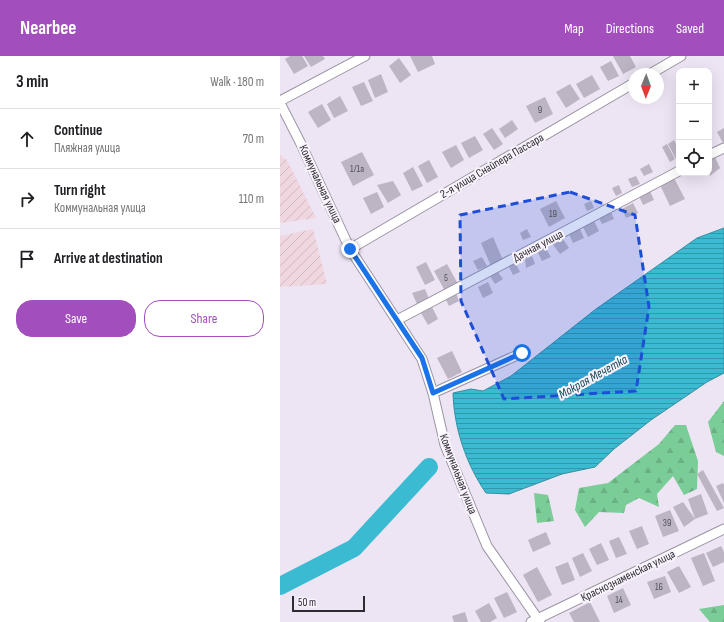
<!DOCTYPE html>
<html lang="en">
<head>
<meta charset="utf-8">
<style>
  :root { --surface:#fff; --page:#f2f2f2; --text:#202124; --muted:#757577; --line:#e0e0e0; --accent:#a34ebd }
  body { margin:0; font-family:"Sofia Sans Condensed",sans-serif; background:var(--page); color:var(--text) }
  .controls { position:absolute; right:12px; top:12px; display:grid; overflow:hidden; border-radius:8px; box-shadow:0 4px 16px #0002 }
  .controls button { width:36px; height:36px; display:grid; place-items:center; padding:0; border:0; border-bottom:1px solid var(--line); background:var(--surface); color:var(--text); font:20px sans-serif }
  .compass { position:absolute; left:348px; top:12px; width:36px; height:36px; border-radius:50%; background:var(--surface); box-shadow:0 4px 16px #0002; rotate:181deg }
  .scale { position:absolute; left:12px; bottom:10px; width:73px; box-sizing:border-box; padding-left:4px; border:2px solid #2e2b30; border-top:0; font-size:11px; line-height:14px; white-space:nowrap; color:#2e2b30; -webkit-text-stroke:3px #f8f3fd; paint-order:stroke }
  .stop { position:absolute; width:12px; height:12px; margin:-9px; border:3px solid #1a73e8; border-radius:50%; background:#fff }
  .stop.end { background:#1a73e8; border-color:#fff; box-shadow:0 1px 4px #0008 }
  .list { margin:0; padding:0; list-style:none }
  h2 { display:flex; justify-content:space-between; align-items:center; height:52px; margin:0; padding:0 16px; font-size:17px }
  h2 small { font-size:13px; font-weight:400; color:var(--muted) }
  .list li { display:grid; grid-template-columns:26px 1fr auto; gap:12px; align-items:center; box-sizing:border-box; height:60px; padding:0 16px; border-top:1px solid var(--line) }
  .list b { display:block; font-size:15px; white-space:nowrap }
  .list p { margin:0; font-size:13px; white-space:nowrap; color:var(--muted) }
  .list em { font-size:13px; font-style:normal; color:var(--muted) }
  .actions { display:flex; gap:8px; padding:12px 16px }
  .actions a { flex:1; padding:9px 0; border:1px solid var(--accent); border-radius:16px; text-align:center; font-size:14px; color:var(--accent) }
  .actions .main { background:var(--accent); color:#fff }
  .icon { flex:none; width:22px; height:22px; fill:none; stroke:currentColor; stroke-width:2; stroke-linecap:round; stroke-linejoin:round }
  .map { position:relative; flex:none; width:444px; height:566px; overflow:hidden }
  header { display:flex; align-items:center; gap:24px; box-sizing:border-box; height:56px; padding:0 20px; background:var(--accent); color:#fff }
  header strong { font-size:19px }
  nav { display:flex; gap:22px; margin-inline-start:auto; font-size:14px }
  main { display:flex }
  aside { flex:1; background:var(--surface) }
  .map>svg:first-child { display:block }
  .industrial { fill:url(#industrial-furrows) }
  .forest { fill:url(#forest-firs) }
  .water { fill:url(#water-rules); stroke:#3690a1 }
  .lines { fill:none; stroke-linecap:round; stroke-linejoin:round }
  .river { stroke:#3abbd2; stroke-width:18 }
  .building { fill:#bdb5c4 }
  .street-casing { stroke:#9c94a3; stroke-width:11 }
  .street { stroke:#fff; stroke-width:9 }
  .route { stroke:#1a73e8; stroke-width:5 }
  .marked { fill:#1d4ed8; fill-opacity:0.2; stroke:#1d4ed8; stroke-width:3; stroke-dasharray:8 5; stroke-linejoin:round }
  .labels { text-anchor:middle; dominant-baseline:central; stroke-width:4; stroke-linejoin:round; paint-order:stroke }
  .number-label { font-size:10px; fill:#524e55 }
  .street-label { font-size:12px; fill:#2e2b30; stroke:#f8f3fd }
  .water-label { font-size:13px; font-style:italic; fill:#154b55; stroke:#f8f3fd }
</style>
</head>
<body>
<header>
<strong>Nearbee</strong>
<nav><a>Map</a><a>Directions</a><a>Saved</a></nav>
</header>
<main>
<aside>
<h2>3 min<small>Walk · 180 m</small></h2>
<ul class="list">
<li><svg class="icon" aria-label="ahead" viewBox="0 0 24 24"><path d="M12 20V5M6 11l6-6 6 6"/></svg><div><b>Continue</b><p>Пляжная улица</p></div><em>70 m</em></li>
<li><svg class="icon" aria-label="right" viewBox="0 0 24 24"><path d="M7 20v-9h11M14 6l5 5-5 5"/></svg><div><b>Turn right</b><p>Коммунальная улица</p></div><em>110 m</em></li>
<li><svg class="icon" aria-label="arrive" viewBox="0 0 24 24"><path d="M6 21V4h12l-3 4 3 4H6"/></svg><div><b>Arrive at destination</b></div></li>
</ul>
<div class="actions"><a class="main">Save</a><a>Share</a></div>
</aside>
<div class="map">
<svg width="444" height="566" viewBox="0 0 444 566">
  <defs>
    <pattern id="industrial-furrows" width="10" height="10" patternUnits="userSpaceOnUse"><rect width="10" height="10" fill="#f0d7df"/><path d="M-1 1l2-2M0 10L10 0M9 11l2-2" fill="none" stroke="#ceb9c0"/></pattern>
    <pattern id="forest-firs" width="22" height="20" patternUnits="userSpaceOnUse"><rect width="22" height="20" fill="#7acd97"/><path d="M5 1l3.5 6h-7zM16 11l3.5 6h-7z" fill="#6ab082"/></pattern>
    <pattern id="water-rules" width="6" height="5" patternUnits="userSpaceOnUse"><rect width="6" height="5" fill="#3abbd2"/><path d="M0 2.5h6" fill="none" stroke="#3198ab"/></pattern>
  </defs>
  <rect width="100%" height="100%" fill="#ede4f4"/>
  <g class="industrial">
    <polygon points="0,99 7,104 36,162 0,167"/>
    <polygon points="33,173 47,228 0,231 0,180"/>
  </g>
  <g class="forest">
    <polygon points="444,345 444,400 436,396 428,366"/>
    <polygon points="395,369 406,369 418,405 417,433 404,439 393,420 377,438 379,451 359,442 346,449 344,457 319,456 305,471 295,454 299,432 328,427 379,388"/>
    <polygon points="254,437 268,439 274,465 257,467"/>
    <polygon points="444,549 444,566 430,566 419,553"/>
  </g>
  <path class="water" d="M444,172V317L427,326L371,364L334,393L315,411L282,418L229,438L206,437C186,408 174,372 173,337L191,333L203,335L231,320L316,253L417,182Z"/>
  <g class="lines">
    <polyline class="river" points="0,530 74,492 149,411"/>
  </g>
  <g class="building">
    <polygon points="10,0 22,0 28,10 14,18 5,3"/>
    <polygon points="24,0 43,0 45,3 31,11"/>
    <polygon points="130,0 152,0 155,8 138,16"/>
    <polygon points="333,0 350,0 356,11 343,18"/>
    <polygon points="119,2 131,19 120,27 109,10"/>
    <polygon points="331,5 339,20 328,25 320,11"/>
    <polygon points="101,18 108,36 95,42 88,24"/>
    <polygon points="312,19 320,33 304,42 296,28"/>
    <polygon points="84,26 93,45 81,50 72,31"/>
    <polygon points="290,28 300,43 286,52 276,36"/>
    <polygon points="60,40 68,55 54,62 47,48"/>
    <polygon points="265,41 273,58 255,67 246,50"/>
    <polygon points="42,48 51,64 38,72 28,56"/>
    <polygon points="232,64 238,73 225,82 219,73"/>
    <polygon points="212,72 223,88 214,94 203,78"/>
    <polygon points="444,72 444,86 443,87 437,76"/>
    <polygon points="195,80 203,94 189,102 181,87"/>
    <polygon points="394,84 399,93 399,101 396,103 388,88"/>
    <polygon points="387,88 395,103 390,106 382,91"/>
    <polygon points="176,89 184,104 171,112 162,96"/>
    <polygon points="82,96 94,119 73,130 61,106"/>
    <polygon points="435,101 440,112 430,120 429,103"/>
    <polygon points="149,104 158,121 147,127 138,110"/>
    <polygon points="369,108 373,116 364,120 360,113"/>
    <polygon points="133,111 143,130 132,135 123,117"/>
    <polygon points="356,120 360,128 352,131 348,123"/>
    <polygon points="394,122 405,143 390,150 380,129"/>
    <polygon points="113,125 121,139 108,147 97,129"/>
    <polygon points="339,129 342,137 336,140 332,132"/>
    <polygon points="370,135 374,144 363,149 359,140"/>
    <polygon points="97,136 104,151 91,158 83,142"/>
    <polygon points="276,145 285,162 269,171 260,153"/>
    <polygon points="311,145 314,152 307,155 304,148"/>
    <polygon points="353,147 358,157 346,162 342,153"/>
    <polygon points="331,156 334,163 322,168 319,162"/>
    <polygon points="314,165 319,175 308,181 303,171"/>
    <polygon points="299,171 304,182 293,187 288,176"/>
    <polygon points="247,173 251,181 243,184 240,177"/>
    <polygon points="281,180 289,192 280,198 271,186"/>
    <polygon points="213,181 223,204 211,210 201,187"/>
    <polygon points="265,191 271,201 262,205 257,195"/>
    <polygon points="252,200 255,208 246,212 245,203"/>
    <polygon points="202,201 207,210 198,214 193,205"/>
    <polygon points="146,206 155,224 145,229 136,211"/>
    <polygon points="235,206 240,216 233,219 228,209"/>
    <polygon points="167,208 178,228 165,235 154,215"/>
    <polygon points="217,215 223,223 215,228 210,220"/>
    <polygon points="208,226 213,237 203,242 198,231"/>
    <polygon points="145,233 149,243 137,248 132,237"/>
    <polygon points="176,237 179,245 169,250 165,242"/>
    <polygon points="152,251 158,263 148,269 141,257"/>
    <polygon points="172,295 182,316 168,323 157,302"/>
    <polygon points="423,414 444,452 437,455 417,418"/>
    <polygon points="443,427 444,429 444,447 436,430"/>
    <polygon points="421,438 428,458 415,463 404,471 393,451 403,446 415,463 408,443"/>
    <polygon points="390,454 399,475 383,481 375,460"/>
    <polygon points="362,470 369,488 357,493 349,475"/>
    <polygon points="266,476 271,488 253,496 248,484"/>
    <polygon points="339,481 347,498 336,502 329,485"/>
    <polygon points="321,487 329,504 317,509 309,493"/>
    <polygon points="441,490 444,496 444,506 433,511 426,497"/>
    <polygon points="303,497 312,515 300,521 292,502"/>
    <polygon points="424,497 435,525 423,530 411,502"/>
    <polygon points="288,506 295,524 282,529 275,511"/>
    <polygon points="399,510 411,531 399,537 387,516"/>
    <polygon points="257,511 272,539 258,546 243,519"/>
    <polygon points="385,520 391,536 374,543 367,526"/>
    <polygon points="343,532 351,549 334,557 327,540"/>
    <polygon points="227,536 237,556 224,562 214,542"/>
    <polygon points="310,546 320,566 294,566 289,557"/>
    <polygon points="209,547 217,562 210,566 201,566 195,555"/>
    <polygon points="185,556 188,566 174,566 172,560"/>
  </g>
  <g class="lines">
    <g class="street-casing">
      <g id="street">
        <polyline points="370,18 401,0"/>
        <polyline points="0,45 85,0"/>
        <polyline points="0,47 20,86 70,193 142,303 153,337 165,389 207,490 260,566"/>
        <polyline points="429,99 444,92"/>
        <polyline points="70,193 354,27"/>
        <polyline points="117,264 399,115"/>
        <polyline points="153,337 242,297"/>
        <polyline points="251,566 444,473"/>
      </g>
    </g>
    <use href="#street" class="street"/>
  </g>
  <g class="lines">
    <polyline class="route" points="70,193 142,302 153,337 242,297"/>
  </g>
  <path class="marked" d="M290,136L355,159L369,251L356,335L224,343L181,245L180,159Z"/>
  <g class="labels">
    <g class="number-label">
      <text x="260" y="54">9</text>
      <text x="77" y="113">1/1а</text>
      <text x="273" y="158">19</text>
      <text x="166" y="222">5</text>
      <text x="387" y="467">39</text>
      <text x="379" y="531">16</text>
      <text x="339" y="544">14</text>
    </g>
    <g class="street-label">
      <text transform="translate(212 110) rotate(-30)">2-я улица Снайпера Пассара</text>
      <text transform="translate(40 128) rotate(65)">Коммунальная улица</text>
      <text transform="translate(258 190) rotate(-28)">Дачная улица</text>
      <text transform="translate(178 418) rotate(69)">Коммунальная улица</text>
      <text transform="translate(348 520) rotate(-26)">Краснознаменская улица</text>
    </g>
    <g class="water-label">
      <text transform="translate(313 321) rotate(-29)">Мокрая Мечетка</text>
    </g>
  </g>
</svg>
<div class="controls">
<button>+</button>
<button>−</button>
<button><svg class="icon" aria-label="locate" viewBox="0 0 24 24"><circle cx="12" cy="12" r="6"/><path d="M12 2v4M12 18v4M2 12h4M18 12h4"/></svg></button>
</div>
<svg class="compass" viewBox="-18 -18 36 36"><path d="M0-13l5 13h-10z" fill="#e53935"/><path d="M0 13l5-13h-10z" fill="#757577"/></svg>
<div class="scale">50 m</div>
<div class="stop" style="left:242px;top:297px"></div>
<div class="stop end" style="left:70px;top:193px"></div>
</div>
</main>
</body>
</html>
